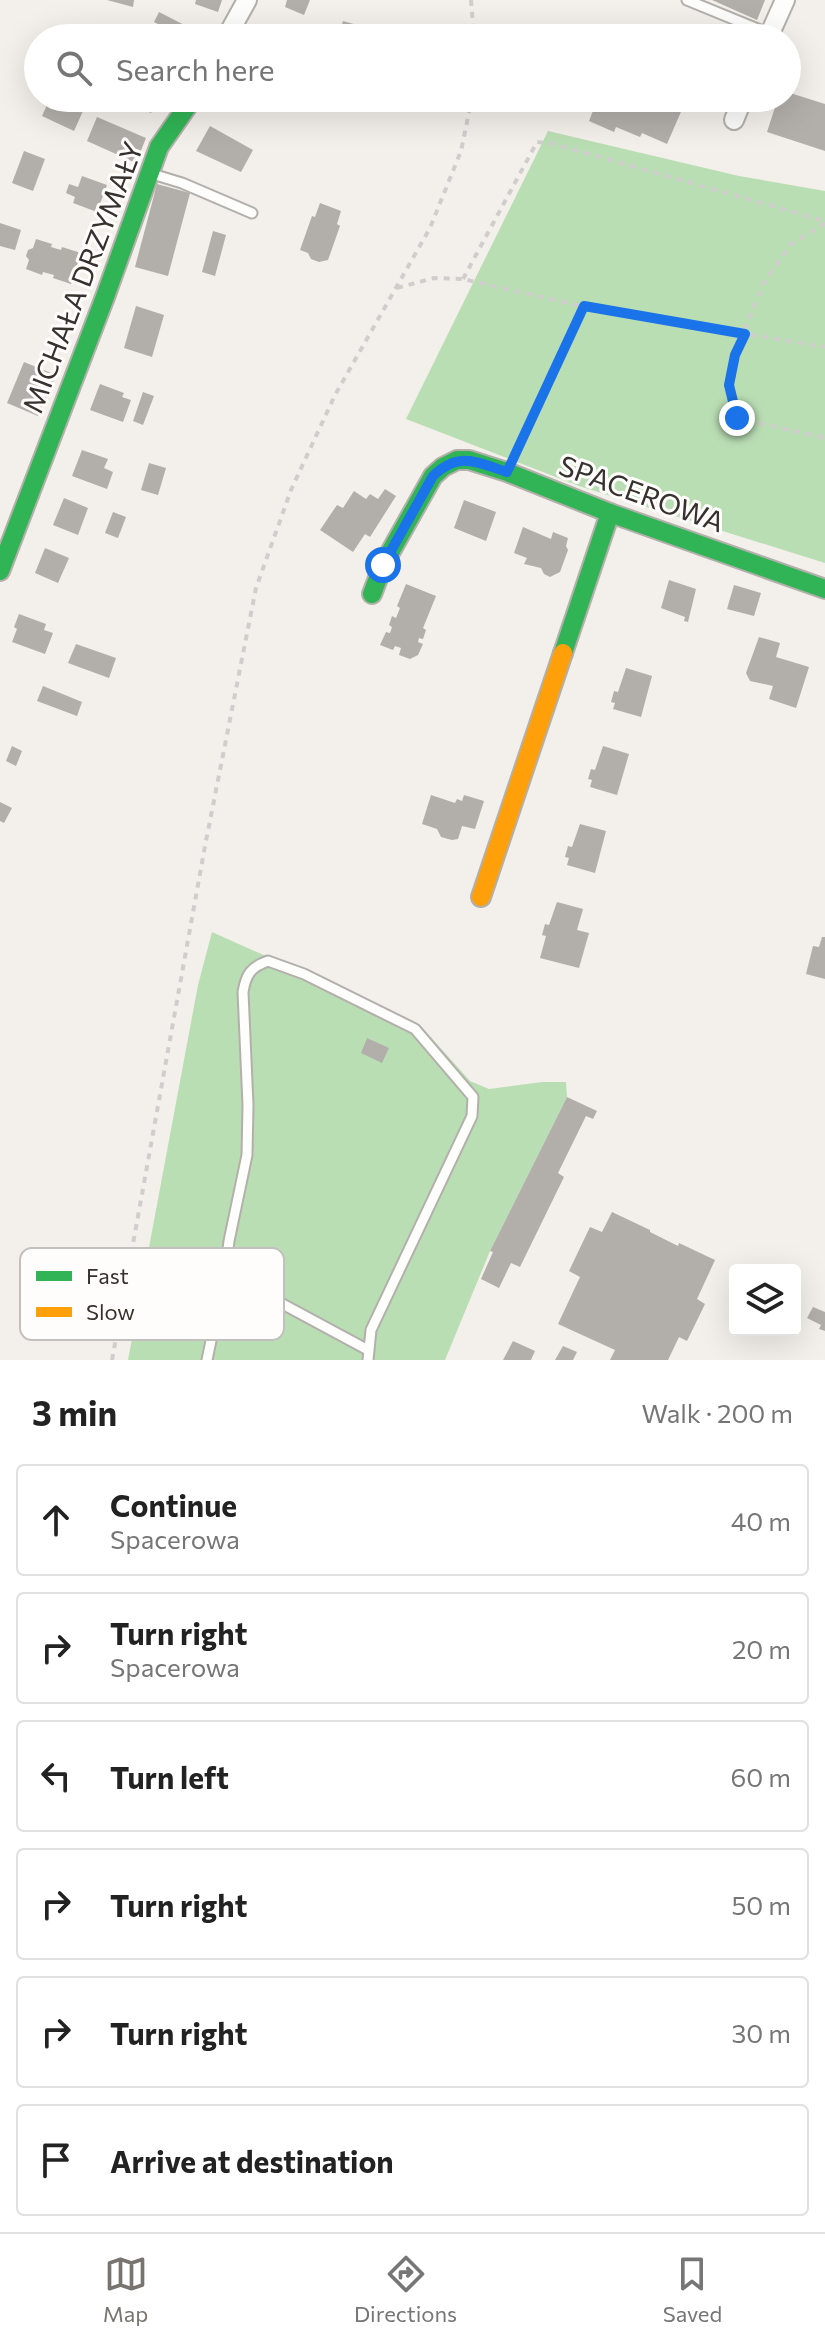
<!DOCTYPE html>
<html lang="en">
<head>
<meta charset="utf-8">
<style>
  :root { --surface:#fff; --page:#f6f6f6; --text:#222; --muted:#767676; --line:#e0e0e0; --accent:#787470 }
  body { margin:0; font-family:Commissioner,sans-serif; background:var(--page); color:var(--text) }
  .controls { position:absolute; right:24px; bottom:24px; display:grid; overflow:hidden; border-radius:8px; box-shadow:0 8px 32px #0002 }
  .controls button { width:72px; height:72px; display:grid; place-items:center; padding:0; border:0; border-bottom:2px solid var(--line); background:var(--surface); color:var(--text); font:40px sans-serif }
  .stop { position:absolute; width:24px; height:24px; margin:-18px; border:6px solid #1a73e8; border-radius:50%; background:#fff }
  .stop.end { background:#1a73e8; border-color:#fff; box-shadow:0 2px 8px #0008 }
  .list { margin:0; padding:0; list-style:none }
  h2 { display:flex; justify-content:space-between; align-items:center; height:104px; margin:0; padding:0 32px; font-size:34px }
  h2 small { font-size:26px; font-weight:400; color:var(--muted) }
  .list li { display:grid; grid-template-columns:52px 1fr auto; gap:24px; align-items:center; box-sizing:border-box; height:112px; margin:0 16px 16px; padding:0 16px; border:2px solid var(--line); border-radius:8px }
  .list b { display:block; font-size:30px; white-space:nowrap }
  .list p { margin:0; font-size:26px; white-space:nowrap; color:var(--muted) }
  .list em { font-size:26px; font-style:normal; color:var(--muted) }
  .icon { flex:none; width:44px; height:44px; fill:none; stroke:currentColor; stroke-width:2; stroke-linecap:round; stroke-linejoin:round }
  .map { position:relative; flex:none; width:825px; height:1360px; overflow:hidden }
  .search { position:absolute; background:var(--surface); box-shadow:0 8px 32px #0002; left:24px; right:24px; top:24px; height:88px; display:flex; align-items:center; gap:20px; box-sizing:border-box; padding:0 28px; border-radius:44px; color:var(--muted); font-size:30px }
  .sheet { height:872px; background:var(--surface) }
  nav { display:flex; justify-content:space-around; align-items:center; box-sizing:border-box; height:112px; border-top:2px solid var(--line); background:var(--surface); font-size:22px; color:var(--muted) }
  nav a { display:grid; justify-items:center; gap:4px }
  nav .on { color:var(--accent) }
  .map>svg:first-child { display:block }
  .green { fill:#badeb4 }
  .building { fill:#b2afab }
  .lines { fill:none; stroke-linecap:round; stroke-linejoin:round }
  .lane-casing { stroke:#b3b0ac; stroke-width:13 }
  .street-casing { stroke:#b3b0ac; stroke-width:22 }
  .fast-casing { stroke:#b3b0ac; stroke-width:22 }
  .slow-casing { stroke:#b3b0ac; stroke-width:22 }
  .path { stroke:#d0cecc; stroke-width:4; stroke-dasharray:6 6; stroke-linecap:butt }
  .lane { stroke:#fdfdfc; stroke-width:9 }
  .street { stroke:#fdfdfc; stroke-width:18 }
  .fast { stroke:#30b455; stroke-width:18 }
  .slow { stroke:#ff9f0a; stroke-width:18 }
  .route { stroke:#1a73e8; stroke-width:10 }
  .labels { text-anchor:middle; dominant-baseline:central; stroke-width:6; stroke-linejoin:round; paint-order:stroke }
  .street-label { font-size:28px; fill:#35322e; stroke:#fffdfb }
  .key { fill:#fffdfb; stroke:#c2c0be; stroke-width:2 }
  .key-label { font-size:22px; fill:#35322e }
</style>
</head>
<body>
<div class="map">
<svg width="825" height="1360" viewBox="0 0 825 1360">
  <rect width="100%" height="100%" fill="#f3efea"/>
  <g class="green">
    <polygon points="548,131 739,176 825,191 825,563 579,486 406,419"/>
    <polygon points="212,932 420,1025 470,1081 489,1089 542,1082 566,1082 567,1097 490,1251 445,1360 128,1360 198,985"/>
  </g>
  <g class="building">
    <polygon points="107,0 134,0 133,7"/>
    <polygon points="196,0 222,0 218,12 195,4"/>
    <polygon points="287,0 310,0 304,15 285,7"/>
    <polygon points="712,0 765,0 757,20"/>
    <polygon points="159,12 196,31 192,38 158,38 164,27 154,22"/>
    <polygon points="343,21 364,27 360,38 339,36"/>
    <polygon points="627,29 648,38 624,38"/>
    <polygon points="787,92 825,104 825,151 767,132 778,98 787,98"/>
    <polygon points="50,98 83,111 74,131 42,116"/>
    <polygon points="119,98 159,98 151,113"/>
    <polygon points="228,98 252,98 247,107"/>
    <polygon points="598,98 687,98 667,144 642,133 640,137 616,127 614,132 589,121"/>
    <polygon points="97,117 146,138 136,163 87,141"/>
    <polygon points="210,126 253,150 241,172 196,151"/>
    <polygon points="24,151 45,159 33,191 12,183"/>
    <polygon points="82,176 107,185 97,212 73,203 75,197 66,193 69,184 78,187"/>
    <polygon points="157,184 190,193 168,276 135,267"/>
    <polygon points="320,203 341,211 337,224 340,226 328,260 319,262 311,259 308,253 300,250 312,216 315,217"/>
    <polygon points="0,223 21,230 15,250 0,246"/>
    <polygon points="213,231 226,235 215,276 202,272"/>
    <polygon points="36,239 52,244 51,247 61,250 62,247 81,253 71,284 53,278 54,275 43,272 42,275 26,269 29,260 26,256 28,250 33,248"/>
    <polygon points="136,306 164,315 152,357 124,348"/>
    <polygon points="24,362 56,375 38,416 7,403"/>
    <polygon points="100,384 124,393 122,397 131,400 123,422 90,410"/>
    <polygon points="143,392 154,396 143,425 133,421"/>
    <polygon points="82,450 108,459 104,468 113,472 107,489 72,476"/>
    <polygon points="149,463 166,468 158,495 141,490"/>
    <polygon points="385,489 396,496 370,537 365,534 353,552 320,530 337,505 343,508 354,491 366,499 370,494 378,499"/>
    <polygon points="64,498 88,508 78,535 53,525"/>
    <polygon points="464,500 496,512 486,541 454,528"/>
    <polygon points="113,512 126,517 118,538 105,533"/>
    <polygon points="523,527 551,539 553,532 568,538 566,546 568,550 560,572 550,577 544,574 541,568 524,564 527,558 514,553"/>
    <polygon points="45,548 69,558 58,583 35,573"/>
    <polygon points="669,580 696,589 688,622 684,621 685,617 661,608"/>
    <polygon points="406,584 436,596 423,628 426,630 423,639 419,638 418,642 423,644 418,655 410,659 399,655 401,648 395,646 393,650 380,645 386,632 390,633 392,627 389,625 392,616 396,618 400,608 397,606"/>
    <polygon points="734,585 761,593 754,616 727,609"/>
    <polygon points="19,614 46,624 44,630 53,633 45,654 12,642 17,629 14,627"/>
    <polygon points="759,637 780,643 776,657 809,667 796,708 769,699 773,686 750,681 746,673"/>
    <polygon points="76,644 116,658 109,678 68,663"/>
    <polygon points="626,668 652,676 641,717 613,709 615,703 611,702 614,691 618,692"/>
    <polygon points="43,686 82,702 77,716 37,701"/>
    <polygon points="12,746 22,751 16,766 6,761"/>
    <polygon points="603,746 629,754 617,795 590,787 592,780 588,779 591,769 595,770"/>
    <polygon points="431,795 455,803 457,799 462,801 464,795 484,801 475,829 462,826 458,839 452,840 441,837 437,829 422,824"/>
    <polygon points="0,802 12,808 4,823 0,821"/>
    <polygon points="580,824 606,831 595,873 567,865 569,858 565,857 568,846 572,847"/>
    <polygon points="557,902 583,909 577,930 589,933 579,968 540,958 546,936 542,935 545,924 549,925"/>
    <polygon points="822,937 825,937 825,979 806,974 813,946 819,947"/>
    <polygon points="367,1038 389,1048 382,1063 361,1053"/>
    <polygon points="567,1097 597,1111 593,1119 586,1116 558,1173 564,1177 520,1267 511,1263 499,1288 481,1279 493,1252 490,1251"/>
    <polygon points="612,1212 650,1230 650,1232 678,1246 679,1243 715,1260 697,1299 705,1304 687,1341 679,1337 668,1360 610,1360 615,1350 558,1324 580,1277 569,1271 590,1227 602,1232"/>
    <polygon points="813,1307 825,1312 825,1331 819,1329 821,1325 807,1318"/>
    <polygon points="513,1341 535,1351 531,1360 503,1360"/>
    <polygon points="563,1346 577,1352 573,1360 555,1360"/>
  </g>
  <g class="lines">
    <g class="lane-casing">
      <g id="lane">
        <polyline points="687,0 770,34"/>
        <polyline points="149,173 182,183 252,213"/>
        <polyline points="207,1360 225,1273"/>
        <path d="M368,1360L371,1330L472,1116L473,1097L415,1029L304,974L268,961C251,967 246,974 243,992L248,1105L247,1155L229,1241L225,1273L368,1350"/>
      </g>
    </g>
    <g class="street-casing">
      <g id="street">
        <polyline points="226,38 247,0"/>
        <polyline points="768,38 785,0"/>
        <polyline points="734,120 743,98"/>
      </g>
    </g>
    <g class="fast-casing">
      <g id="fast">
        <polyline points="0,571 105,297 159,147 193,98"/>
        <polyline points="372,594 383,565 433,476 443,467 457,460 469,460 507,472 610,513 825,589"/>
        <polyline points="563,653 610,513"/>
      </g>
    </g>
    <g class="slow-casing">
      <polyline id="slow" points="481,897 563,653"/>
    </g>
    <g class="path">
      <polyline points="471,0 474,38"/>
      <polyline points="825,223 790,245 763,284 735,355 729,385 737,418 825,438"/>
      <polyline points="463,279 537,142 554,144 825,221"/>
      <polyline points="397,288 434,278 463,279 594,309 825,347"/>
      <polyline points="516,453 584,306"/>
      <polyline points="112,1360 205,846 256,588 291,490 335,395 430,228 461,151 472,98"/>
    </g>
    <use href="#lane" class="lane"/>
    <use href="#street" class="street"/>
    <use href="#fast" class="fast"/>
    <use href="#slow" class="slow"/>
  </g>
  <g class="lines">
    <path class="route" d="M383,565L433,476C459,451 476,462 507,472L584,306L745,334L735,355L729,385L737,418"/>
  </g>
  <g class="labels">
    <g class="street-label">
      <text transform="translate(82 277) rotate(-69)">MICHAŁA DRZYMAŁY</text>
      <text transform="translate(642 493) rotate(20)">SPACEROWA</text>
    </g>
  </g>
  <rect x="20" y="1248" width="264" height="92" rx="12" class="key"/>
  <rect x="36" y="1271" width="36" height="10" fill="#30b455"/>
  <rect x="36" y="1307" width="36" height="10" fill="#ff9f0a"/>
  <g class="key-label">
    <text x="86" y="1284">Fast</text>
    <text x="86" y="1320">Slow</text>
  </g>
</svg>
<div class="controls">
<button><svg class="icon" aria-label="layers" viewBox="0 0 24 24"><path d="M12 4l9 5-9 5-9-5zM3 14l9 5 9-5"/></svg></button>
</div>
<div class="stop" style="left:383px;top:565px"></div>
<div class="stop end" style="left:737px;top:418px"></div>
<div class="search"><svg class="icon" aria-label="search" viewBox="0 0 24 24"><circle cx="10" cy="10" r="6"/><path d="M15 15l6 6"/></svg>Search here</div>
</div>
<section class="sheet">
<h2>3 min<small>Walk · 200 m</small></h2>
<ul class="list">
<li><svg class="icon" aria-label="ahead" viewBox="0 0 24 24"><path d="M12 20V5M6 11l6-6 6 6"/></svg><div><b>Continue</b><p>Spacerowa</p></div><em>40 m</em></li>
<li><svg class="icon" aria-label="right" viewBox="0 0 24 24"><path d="M7 20v-9h11M14 6l5 5-5 5"/></svg><div><b>Turn right</b><p>Spacerowa</p></div><em>20 m</em></li>
<li><svg class="icon" aria-label="left" viewBox="0 0 24 24"><path d="M17 20v-9H6M10 6l-5 5 5 5"/></svg><div><b>Turn left</b></div><em>60 m</em></li>
<li><svg class="icon" aria-label="right" viewBox="0 0 24 24"><path d="M7 20v-9h11M14 6l5 5-5 5"/></svg><div><b>Turn right</b></div><em>50 m</em></li>
<li><svg class="icon" aria-label="right" viewBox="0 0 24 24"><path d="M7 20v-9h11M14 6l5 5-5 5"/></svg><div><b>Turn right</b></div><em>30 m</em></li>
<li><svg class="icon" aria-label="arrive" viewBox="0 0 24 24"><path d="M6 21V4h12l-3 4 3 4H6"/></svg><div><b>Arrive at destination</b></div></li>
</ul>
</section>
<nav>
<a class="on"><svg class="icon" aria-label="map" viewBox="0 0 24 24"><path d="M3 6l6-2 6 2 6-2v14l-6 2-6-2-6 2zM9 4v14M15 6v14"/></svg>Map</a>
<a><svg class="icon" aria-label="directions" viewBox="0 0 24 24"><path d="M12 3l9 9-9 9-9-9zM9 14v-3h6M13 9l2 2-2 2"/></svg>Directions</a>
<a><svg class="icon" aria-label="saved" viewBox="0 0 24 24"><path d="M7 4h10v16l-5-4-5 4z"/></svg>Saved</a>
</nav>
</body>
</html>
